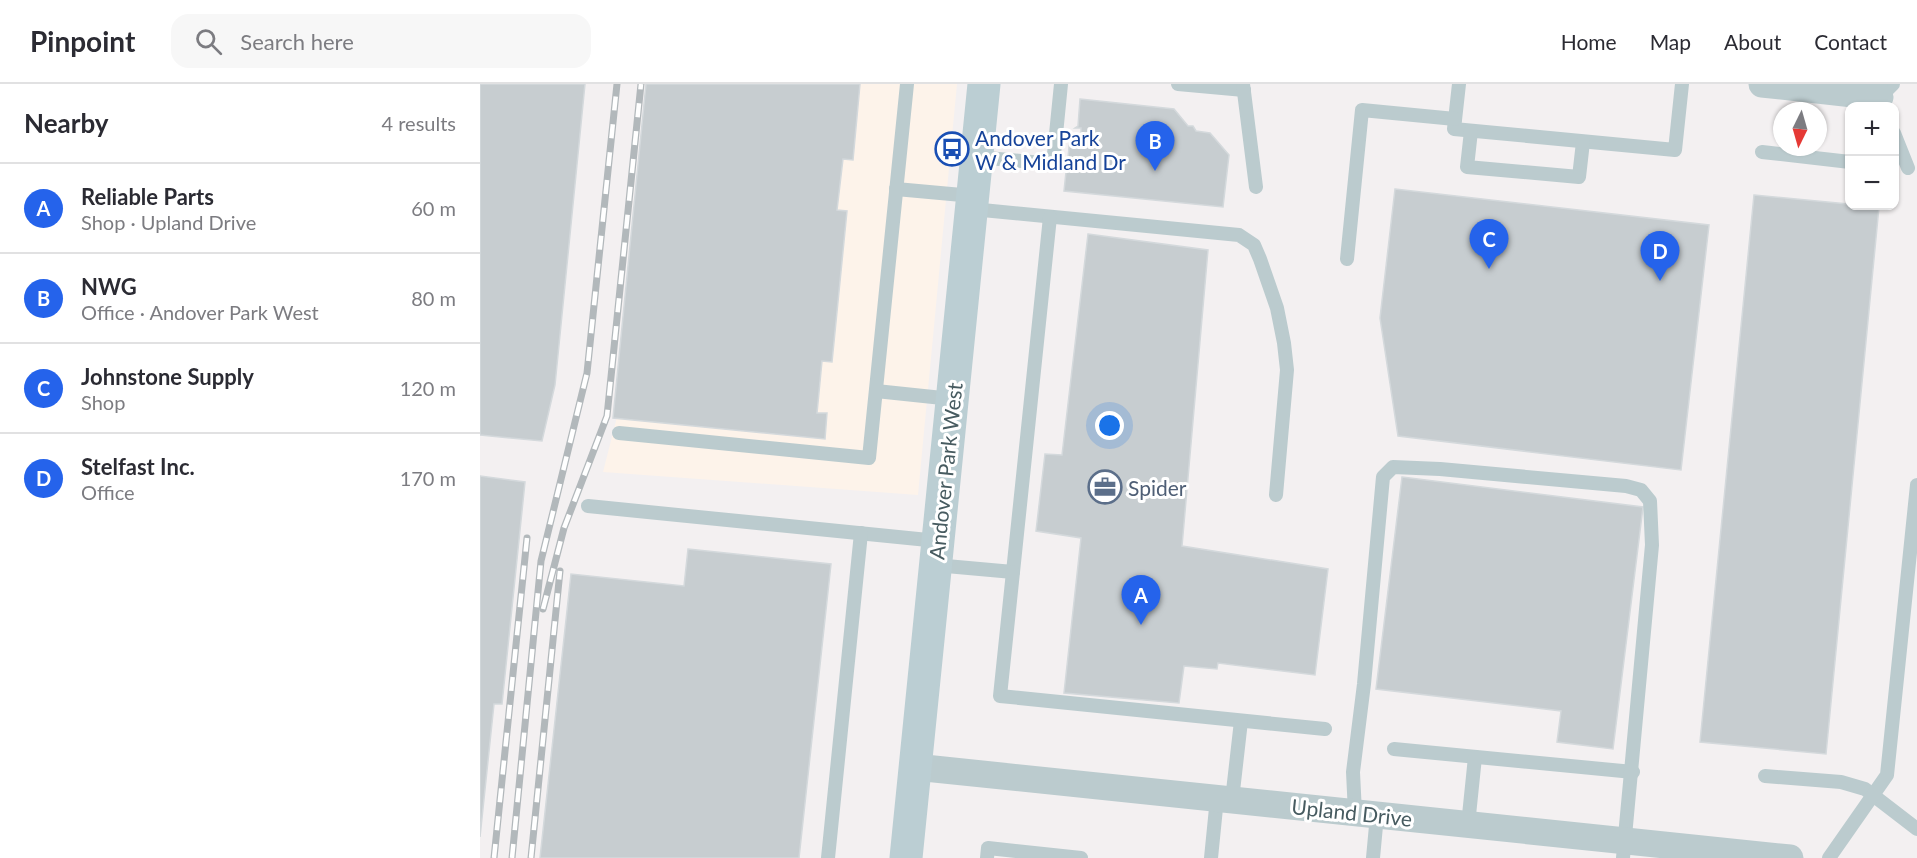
<!DOCTYPE html>
<html lang="en">
<head>
<meta charset="utf-8">
<style>
  :root { --surface:#fff; --page:#f7f7f7; --text:#2b2b33; --muted:#7c7c81; --line:#e1e1e2; --accent:#2563eb }
  body { margin:0; font-family:Lato,sans-serif; background:var(--page); color:var(--text) }
  .controls { position:absolute; right:18px; top:18px; display:grid; overflow:hidden; border-radius:12px; box-shadow:0 2px 4px #0004 }
  .controls button { width:54px; height:54px; display:grid; place-items:center; padding:0; border:0; border-bottom:2px solid var(--line); background:var(--surface); color:var(--text); font:30px sans-serif }
  .compass { position:absolute; left:1293px; top:18px; width:54px; height:54px; border-radius:50%; background:var(--surface); box-shadow:0 2px 4px #0004; rotate:185deg }
  .you { position:absolute; left:630px; top:342px; width:21px; height:21px; margin:-15px; border:4px solid #fff; border-radius:50%; background:#1a73e8; box-shadow:0 0 0 9px #1a73e833 }
  .badge { display:grid; place-items:center; width:39px; height:39px; border-radius:50%; background:var(--accent); color:#fff; font-size:20px; font-weight:700 }
  .pin { position:absolute; translate:-50% -50px; filter:drop-shadow(0 2px 3px #0008) }
  .pin::after { content:''; position:absolute; top:32px; width:21px; height:18px; background:inherit; clip-path:polygon(0 0,100% 0,50% 100%) }
  .list { margin:0; padding:0; list-style:none }
  h2 { display:flex; justify-content:space-between; align-items:center; height:78px; margin:0; padding:0 24px; font-size:26px }
  h2 small { font-size:20px; font-weight:400; color:var(--muted) }
  .list li { display:grid; grid-template-columns:39px 1fr auto; gap:18px; align-items:center; box-sizing:border-box; height:90px; padding:0 24px; border-top:2px solid var(--line) }
  .list b { display:block; font-size:22px; white-space:nowrap }
  .list p { margin:0; font-size:20px; white-space:nowrap; color:var(--muted) }
  .list em { font-size:20px; font-style:normal; color:var(--muted) }
  .icon { flex:none; width:33px; height:33px; fill:none; stroke:currentColor; stroke-width:2; stroke-linecap:round; stroke-linejoin:round }
  .map { position:relative; flex:none; width:1437px; height:774px; overflow:hidden }
  header { display:flex; align-items:center; gap:36px; box-sizing:border-box; height:84px; padding:0 30px; background:var(--surface); border-bottom:2px solid var(--line) }
  header strong { font-size:28px }
  nav { display:flex; gap:33px; margin-inline-start:auto; font-size:21px }
  .search { width:420px; height:54px; background:var(--page); display:flex; align-items:center; gap:15px; box-sizing:border-box; padding:0 21px; border-radius:18px; color:var(--muted); font-size:22px }
  main { display:flex }
  aside { flex:1; background:var(--surface) }
  .map>svg:first-child { display:block }
  .commercial { fill:#fdf3ea }
  .building { fill:#c7cdd0; stroke:#d4d9dc; stroke-width:1.5 }
  .lines { fill:none; stroke-linecap:round; stroke-linejoin:round }
  .lane { stroke:#bbcbce; stroke-width:14 }
  .street { stroke:#bbcbce; stroke-width:27 }
  .secondary { stroke:#bbced3; stroke-width:33 }
  .rail-casing { stroke:#b2b8bb; stroke-width:7 }
  .rail { stroke:#fff; stroke-width:4.5; stroke-dasharray:14; stroke-linecap:butt }
  .labels { text-anchor:middle; dominant-baseline:central; stroke-width:6; stroke-linejoin:round; paint-order:stroke }
  .transit-label { font-size:21px; fill:#164399; stroke:#fff; text-anchor:start }
  .street-label { font-size:21px; fill:#475b60; stroke:#fff }
  .service-label { font-size:21px; fill:#4e5e75; stroke:#fff; text-anchor:start }
</style>
</head>
<body>
<header>
<strong>Pinpoint</strong>
<div class="search"><svg class="icon" aria-label="search" viewBox="0 0 24 24"><circle cx="10" cy="10" r="6"/><path d="M15 15l6 6"/></svg>Search here</div>
<nav><a>Home</a><a>Map</a><a>About</a><a>Contact</a></nav>
</header>
<main>
<aside>
<h2>Nearby<small>4 results</small></h2>
<ul class="list">
<li><span class="badge">A</span><div><b>Reliable Parts</b><p>Shop · Upland Drive</p></div><em>60 m</em></li>
<li><span class="badge">B</span><div><b>NWG</b><p>Office · Andover Park West</p></div><em>80 m</em></li>
<li><span class="badge">C</span><div><b>Johnstone Supply</b><p>Shop</p></div><em>120 m</em></li>
<li><span class="badge">D</span><div><b>Stelfast Inc.</b><p>Office</p></div><em>170 m</em></li>
</ul>
</aside>
<div class="map">
<svg width="1437" height="774" viewBox="0 0 1437 774">
  <rect width="100%" height="100%" fill="#f3f0f1"/>
  <polygon class="commercial" points="169,0 477,0 438,411 123,388 136,337"/>
  <g class="building">
    <polygon points="0,0 105,0 75,301 62,357 0,351"/>
    <polygon points="166,0 380,0 373,76 363,75 357,126 367,127 352,278 342,277 337,329 347,329 345,355 133,334"/>
    <polygon points="600,15 694,25 708,42 713,42 716,47 730,49 749,71 743,123 584,107 586,88 598,79 598,75 588,74 590,51 601,52 601,44 595,44 598,42"/>
    <polygon points="915,105 1229,141 1201,386 918,352 900,234"/>
    <polygon points="1274,111 1399,123 1346,670 1220,658"/>
    <polygon points="608,150 728,166 702,462 848,485 835,591 738,579 737,585 704,582 699,619 584,609 601,454 556,447 565,370 582,371"/>
    <polygon points="0,392 45,398 22,620 14,620 0,753"/>
    <polygon points="922,393 1163,423 1133,665 1077,658 1081,627 896,605"/>
    <polygon points="208,465 351,480 319,774 60,774 91,490 204,502"/>
  </g>
  <g class="lines">
    <g class="lane">
      <polyline points="698,0 764,6"/>
      <polyline points="763,0 776,103"/>
      <polyline points="979,0 974,45 1195,66 1202,0"/>
      <polyline points="1402,18 1400,13 1413,0"/>
      <polyline points="991,47 987,83 1099,93 1103,58"/>
      <polyline points="1414,49 1428,84"/>
      <polyline points="1282,68 1370,78"/>
      <polyline points="497,73 573,80 581,0"/>
      <polyline points="416,105 493,112"/>
      <polyline points="492,125 759,151 774,161 780,175 797,224 804,259 807,286 796,411"/>
      <polyline points="867,175 882,26 975,35"/>
      <polyline points="396,307 472,315"/>
      <polyline points="139,349 389,374 427,0"/>
      <polyline points="108,422 458,457"/>
      <polyline points="455,481 533,488 570,133"/>
      <polyline points="533,488 520,612 845,645"/>
      <polyline points="914,665 1153,688"/>
      <polyline points="1285,692 1361,698 1385,705 1437,745"/>
      <polyline points="752,716 761,637"/>
      <polyline points="875,729 873,688 884,600 903,393 913,383 960,385 1146,402 1161,406 1170,417 1172,461 1143,774"/>
      <polyline points="988,741 995,673"/>
      <polyline points="348,774 381,449"/>
      <polyline points="507,774 508,764 601,774"/>
      <polyline points="731,774 737,714"/>
      <polyline points="893,774 897,731"/>
      <polyline points="1349,774 1407,691 1437,401"/>
    </g>
    <g class="street">
      <polyline points="1282,0 1400,13"/>
      <polyline points="435,683 1310,774"/>
    </g>
    <polyline class="secondary" points="426,774 504,0"/>
    <g class="rail-casing">
      <g id="rail">
        <polyline points="63,525 84,444 127,332 161,0"/>
        <polyline points="14,774 47,454"/>
        <polyline points="32,774 61,477 107,289 137,0"/>
        <polyline points="51,774 80,487"/>
      </g>
    </g>
    <use href="#rail" class="rail"/>
  </g>
  <defs>
    <g id="bus-ring" transform="scale(1.725)"><circle r="9.5" fill="#fff" stroke="#1a4fb4" stroke-width="1.5"/><path d="M-5-6H5V4H4V6H2V4H-2V6H-4V4H-5ZM-3.5-4V0h7V-4ZM-3.5 1.2v1.5H-2V1.2ZM2 1.2v1.5H3.5V1.2Z" fill="#1a4fb4"/></g>
    <g id="office-ring" transform="scale(1.725)"><circle r="9.5" fill="#fff" stroke="#5c6f8a" stroke-width="1.5"/><path d="M-6-3h4V-5.5h4V-3h4V5H-6ZM-1-4.5V-3h2v-1.5ZM-6 0V1H6V0Z" fill="#5c6f8a"/></g>
  </defs>
  <g fill-rule="evenodd">
    <use href="#bus-ring" x="472" y="65"/>
    <use href="#office-ring" x="625" y="403"/>
  </g>
  <g class="labels">
    <g class="transit-label">
      <text x="495" y="53">Andover Park<tspan x="495" dy="24">W &amp; Midland Dr</tspan></text>
    </g>
    <g class="street-label">
      <text transform="translate(465 387) rotate(-84)">Andover Park West</text>
      <text transform="translate(872 728) rotate(6)">Upland Drive</text>
    </g>
    <g class="service-label">
      <text x="648" y="403">Spider</text>
    </g>
  </g>
</svg>
<div class="controls">
<button>+</button>
<button>−</button>
</div>
<svg class="compass" viewBox="-18 -18 36 36"><path d="M0-13l5 13h-10z" fill="#e53935"/><path d="M0 13l5-13h-10z" fill="#7c7c81"/></svg>
<div class="you"></div>
<div class="pin badge" style="left:661px;top:541px">A</div>
<div class="pin badge" style="left:675px;top:87px">B</div>
<div class="pin badge" style="left:1009px;top:185px">C</div>
<div class="pin badge" style="left:1180px;top:197px">D</div>
</div>
</main>
</body>
</html>
